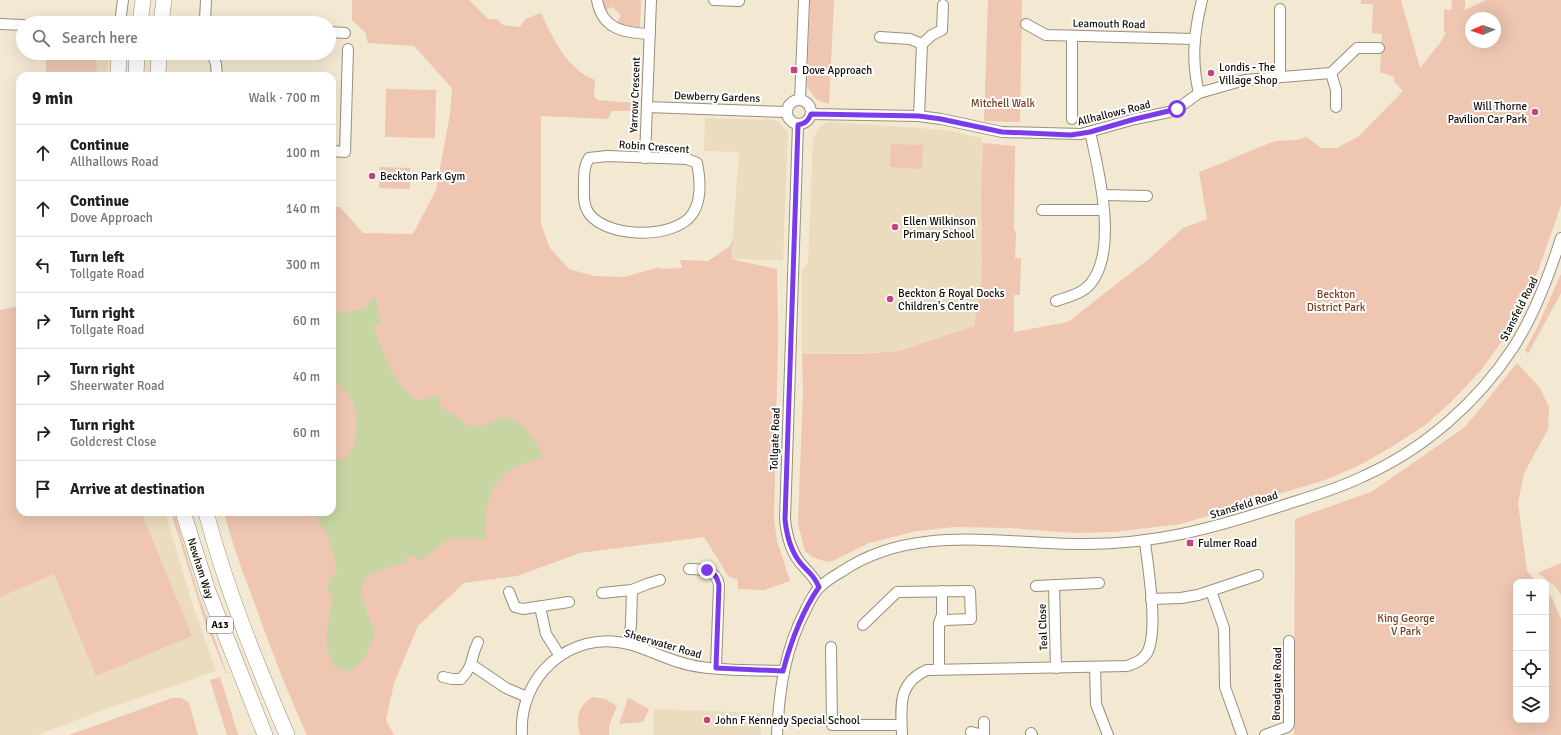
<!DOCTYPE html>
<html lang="en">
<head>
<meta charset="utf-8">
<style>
  :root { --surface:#fff; --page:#f6f6f6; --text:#202124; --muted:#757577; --line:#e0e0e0 }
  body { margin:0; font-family:Signika,sans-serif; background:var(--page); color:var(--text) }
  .controls { position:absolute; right:12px; bottom:12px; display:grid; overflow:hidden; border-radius:8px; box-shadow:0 4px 16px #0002 }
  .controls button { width:36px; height:36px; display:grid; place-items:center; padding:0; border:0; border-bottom:1px solid var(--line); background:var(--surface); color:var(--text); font:20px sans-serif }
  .compass { position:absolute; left:1465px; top:12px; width:36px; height:36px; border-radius:50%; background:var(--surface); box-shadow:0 4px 16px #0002; rotate:268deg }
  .stop { position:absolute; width:12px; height:12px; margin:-9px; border:3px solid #7c3aed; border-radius:50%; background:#fff }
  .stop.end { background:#7c3aed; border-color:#fff; box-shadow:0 1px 4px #0008 }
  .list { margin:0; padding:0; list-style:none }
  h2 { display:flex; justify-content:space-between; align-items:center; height:52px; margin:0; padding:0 16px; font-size:17px }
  h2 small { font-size:13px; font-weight:400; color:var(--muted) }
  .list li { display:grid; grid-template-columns:26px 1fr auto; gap:12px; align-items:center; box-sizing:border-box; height:56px; padding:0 16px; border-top:1px solid var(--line) }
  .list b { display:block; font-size:15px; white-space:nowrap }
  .list p { margin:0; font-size:13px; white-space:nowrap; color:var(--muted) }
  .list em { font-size:13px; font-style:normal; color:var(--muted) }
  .icon { flex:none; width:22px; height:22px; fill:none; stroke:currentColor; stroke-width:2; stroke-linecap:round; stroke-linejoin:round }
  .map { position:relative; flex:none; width:1561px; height:735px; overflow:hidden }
  .search { position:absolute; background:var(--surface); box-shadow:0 4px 16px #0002; left:16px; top:16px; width:320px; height:44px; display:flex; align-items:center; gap:10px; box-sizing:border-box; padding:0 14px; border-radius:22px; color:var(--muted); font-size:15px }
  .panel { position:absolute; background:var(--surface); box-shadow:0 4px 16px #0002; left:16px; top:72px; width:320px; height:444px; border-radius:12px }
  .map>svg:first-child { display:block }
  .built { fill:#ebdcbf }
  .green { fill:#eec6b2; fill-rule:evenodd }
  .water { fill:#c7d5a3 }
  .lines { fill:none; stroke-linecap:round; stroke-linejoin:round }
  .minor-casing { stroke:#998f7b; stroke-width:12 }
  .highway-casing { stroke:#998f7b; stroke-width:16 }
  .minor { stroke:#fff; stroke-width:10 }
  .highway { stroke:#fff; stroke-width:15 }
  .route { stroke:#7c3aed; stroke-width:5 }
  .poi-dot { fill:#c64183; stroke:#fff; stroke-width:1.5 }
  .labels { text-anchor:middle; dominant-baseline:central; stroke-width:4; stroke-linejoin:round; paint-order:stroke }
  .shield { fill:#fff; stroke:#595651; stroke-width:1 }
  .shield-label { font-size:10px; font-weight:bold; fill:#120e07 }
  .street-label { font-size:11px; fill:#120e07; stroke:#fff }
  .poi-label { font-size:11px; fill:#120e07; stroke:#fff; text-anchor:start }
  .park-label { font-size:11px; fill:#7a3c17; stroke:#fff }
</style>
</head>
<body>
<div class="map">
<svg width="1561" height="735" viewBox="0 0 1561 735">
  <rect width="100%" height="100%" fill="#f3e8d2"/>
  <g class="built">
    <polygon points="46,53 109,54 107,76 46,76"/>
    <polygon points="705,118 776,120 788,132 783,260 731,259 739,152 704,151"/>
    <polygon points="827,122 919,128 951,131 981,138 983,143 981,190 982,273 974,326 899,351 864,353 802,354 802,270 808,263 813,138 820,127"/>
    <polygon points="20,306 20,512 165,512 192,603 216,671 100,711 38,735 0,735 0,310"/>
    <polygon points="654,709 760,713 761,735 653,735"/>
  </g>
  <g class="green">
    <path d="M352,0H469L488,19H497L503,25L520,27L525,19L541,13C554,40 566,68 595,80L594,96L597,100L638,103L637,111H612L608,119L541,116V224L550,248L569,269L594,276L625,277L659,267L660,269L682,268L680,260L708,261L730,246L733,239L731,259L777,269L778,335L774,519L777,541L790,581L764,590L738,589V580L728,576L704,537L580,553L517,576L464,583L418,626L394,683L386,720L394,735H307C288,694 272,652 257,610C245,578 232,545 224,512H332V207H340L363,233L413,234L436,190L450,114L452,88L414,46L369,43L367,41L366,33L352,20Z"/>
    <polygon points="602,0 641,0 640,27 631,27 617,23 621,15 612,7 605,10"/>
    <polygon points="810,0 834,0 829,104 817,100 807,87"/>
    <polygon points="988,0 1022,0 1020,122 984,121"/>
    <path d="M1361,0H1401L1420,68L1440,43L1446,32H1444V9L1451,10L1452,0H1465V10L1486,0H1561V205L1538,271L1512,327L1482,369L1451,402L1424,426L1393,446L1360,465L1325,480L1181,524L1114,532L1076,533L1011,528L955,527L916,531L869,543L835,560L827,562L812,557L805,551L798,524L803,392L802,354H859L899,351L974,326L982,273L981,190L983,143L1015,146L1014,231H1016L1015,258H1021L1020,295H1014V332L1068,322L1150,258L1183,228L1207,219L1199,172C1223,163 1247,152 1270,143C1282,138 1295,143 1306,137L1322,148H1337L1359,136L1403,91L1394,82V77L1380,72L1382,34L1372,33L1373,4H1361ZM1471,18H1495V42H1471Z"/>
    <polygon points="46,53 96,53 97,76 46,76"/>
    <polygon points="386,89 436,90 435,138 385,137"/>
    <polygon points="891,144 923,145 922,169 890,167"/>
    <polygon points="379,167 410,168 410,189 379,188"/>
    <polygon points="1561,274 1561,293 1528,354 1525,350 1536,330"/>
    <polygon points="20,306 20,512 141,512 192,636 96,676 54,574 0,597 0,310"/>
    <polygon points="1517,363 1540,388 1549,407 1548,429 1524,473 1518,503 1527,571 1537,582 1516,582 1516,720 1546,720 1546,591 1552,598 1561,619 1561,735 1294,735 1295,519 1371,492 1465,427"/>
    <polygon points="171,512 174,512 199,596 227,673 226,673 205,622"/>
    <polygon points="1561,563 1561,595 1556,587 1538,573"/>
    <polygon points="220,677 238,734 238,735 227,735 210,680"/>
    <path d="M593,697L605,699L617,706L609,725V735H580C576,719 577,706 593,697Z"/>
    <polygon points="172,698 181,698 189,703 198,735 69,735"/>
    <polygon points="628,698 649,709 643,722 619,724"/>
  </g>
  <path class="water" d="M375,296L381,323L374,325C378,343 400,399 420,400C426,400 433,396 439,395L440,406L469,426C475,426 482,426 488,424C493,422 497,418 502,417C520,415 538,443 543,457C533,461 519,464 511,470C486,486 485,513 485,539L450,538L422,559L418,561L415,555L406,558V563L388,567L366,576L360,593L375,635L363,660L350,671C315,669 329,620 333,598L327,590V583L337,570C332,546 328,532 313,512H332V460C361,465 359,417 352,400C349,392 339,384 332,380V313L364,309Z"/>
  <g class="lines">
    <g class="minor-casing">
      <g id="minor">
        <polyline points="206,0 205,19 207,23"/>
        <path d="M597,0C602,29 623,33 650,34"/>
        <polyline points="714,0 739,1"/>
        <polyline points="120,23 123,0"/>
        <polyline points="0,24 23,25"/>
        <polyline points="1026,24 1046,35 1194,39"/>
        <polyline points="329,32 345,33"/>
        <polyline points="880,37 910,39 922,44 919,116"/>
        <polyline points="922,44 932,35 942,30 943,5"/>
        <polyline points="212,53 216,64 217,76"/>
        <polyline points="1331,73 1336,90 1336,107"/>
        <polyline points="1280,77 1280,9"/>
        <path d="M1199,93C1191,61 1194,32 1202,0"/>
        <circle cx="799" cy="112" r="12"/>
        <polyline points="800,100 804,0"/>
        <polyline points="647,107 786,112"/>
        <polyline points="811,114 919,116 941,119 1002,132 1081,134 1135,119 1169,112 1177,109 1199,93 1245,80 1331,73 1357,48 1379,48"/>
        <polyline points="1072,119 1072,36"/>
        <path d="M798,125L785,520C787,537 791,554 804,567C810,574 815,578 819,587"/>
        <polyline points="332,151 345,152 348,49"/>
        <path d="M607,156L687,159L697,163C700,178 702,199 693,213C676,241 598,239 586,208C583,200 584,192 584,184C584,173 584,166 589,158Z"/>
        <polyline points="645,158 651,0"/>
        <polyline points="1104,195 1147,196"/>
        <polyline points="1042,210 1104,210"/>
        <path d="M1056,301C1065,298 1077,295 1085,289C1121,260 1099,171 1090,132"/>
        <path d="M689,569C703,569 716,569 719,585L716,668"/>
        <polyline points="1054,585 1056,668"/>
        <polyline points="1036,586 1099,583"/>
        <polyline points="1211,591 1224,628 1225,687 1242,735"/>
        <polyline points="509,592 515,607 523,609 569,602"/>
        <polyline points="602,593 632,590 647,584 660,580"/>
        <polyline points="1151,599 1181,598 1198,595 1258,575"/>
        <polyline points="540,607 546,634 560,656"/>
        <polyline points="863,625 897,592 970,591 971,619 945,620 939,623"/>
        <polyline points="628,644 631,625 632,590"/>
        <polyline points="831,647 832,725 901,725"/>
        <polyline points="472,665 506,688 527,697"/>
        <polyline points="1095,667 1096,704 1108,735"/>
        <polyline points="939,669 939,623 942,615 942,591"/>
        <path d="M443,677L452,679H461C475,664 470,658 478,642"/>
        <polyline points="984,722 984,735"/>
        <polyline points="971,732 984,735"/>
        <polyline points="1031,733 1032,735"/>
        <path d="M522,735C518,677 570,629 629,644C653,651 675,664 701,667C728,671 756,670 783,671"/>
        <path d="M777,735C779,690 785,649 806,609C810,601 814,592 820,587C826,581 834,576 841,572C914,522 1004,545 1086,544C1155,544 1210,529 1275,508C1305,498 1336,490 1364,476C1424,449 1477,403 1513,348C1535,314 1549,276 1561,238"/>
        <path d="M902,735C901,707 897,683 927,670L1127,666C1135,663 1142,661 1147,653C1159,632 1148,567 1145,542"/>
        <polyline points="1265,735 1287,727 1289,724 1289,641"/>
      </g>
    </g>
    <g class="highway-casing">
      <g id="highway">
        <polyline points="140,23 143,0"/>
        <polyline points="161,23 164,0"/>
        <polyline points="118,76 119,53"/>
        <polyline points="136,76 137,53"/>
        <polyline points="158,76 159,53"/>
        <path id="s1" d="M183,512L208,591L265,735"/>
        <path d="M206,512C226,589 256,662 287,735"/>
      </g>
    </g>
    <use href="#minor" class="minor"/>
    <use href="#highway" class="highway"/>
  </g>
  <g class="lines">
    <path class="route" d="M707,570C715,573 717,577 719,585L716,668L783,671C791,641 801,613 819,587C815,578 811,574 804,567C791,554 787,537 785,520L798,125C806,123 808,121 811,114L919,116L941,119L1002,132L1071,135L1090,132L1135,119L1177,109"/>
  </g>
  <g class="poi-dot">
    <rect x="790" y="66" width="8" height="8" rx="2"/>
    <circle cx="1211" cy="73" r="4"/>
    <circle cx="1535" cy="112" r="4"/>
    <circle cx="372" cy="176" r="4"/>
    <circle cx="895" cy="227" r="4"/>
    <circle cx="890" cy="299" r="4"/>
    <rect x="1186" y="539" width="8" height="8" rx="2"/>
    <circle cx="707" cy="720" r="4"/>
  </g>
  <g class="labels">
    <rect class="shield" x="207" y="617" width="26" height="16" rx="3"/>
    <g class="shield-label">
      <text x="220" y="625">A13</text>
    </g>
    <g class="street-label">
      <text transform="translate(1109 24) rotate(1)">Leamouth Road</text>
      <text transform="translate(635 95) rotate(-88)">Yarrow Crescent</text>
      <text transform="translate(717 97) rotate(2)">Dewberry Gardens</text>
      <text transform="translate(1114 113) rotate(-14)">Allhallows Road</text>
      <text transform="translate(654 147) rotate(4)">Robin Crescent</text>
      <text transform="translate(1519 309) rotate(-63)">Stansfeld Road</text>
      <text transform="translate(775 439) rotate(-88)">Tollgate Road</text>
      <text transform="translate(1244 505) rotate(-17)">Stansfeld Road</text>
      <text stroke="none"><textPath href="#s1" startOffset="59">Newham Way</textPath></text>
      <text transform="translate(1043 627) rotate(-92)">Teal Close</text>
      <text transform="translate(663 644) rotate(16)">Sheerwater Road</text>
      <text transform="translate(1277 684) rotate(-89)">Broadgate Road</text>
    </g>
    <g class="poi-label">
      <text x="1219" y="67">Londis - The<tspan x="1219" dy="13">Village Shop</tspan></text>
      <text x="802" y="70">Dove Approach</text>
      <text x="1527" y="106" text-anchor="end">Will Thorne<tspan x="1527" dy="13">Pavilion Car Park</tspan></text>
      <text x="380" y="176">Beckton Park Gym</text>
      <text x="903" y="221">Ellen Wilkinson<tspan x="903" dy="13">Primary School</tspan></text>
      <text x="898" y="293">Beckton &amp; Royal Docks<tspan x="898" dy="13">Children's Centre</tspan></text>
      <text x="1198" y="543">Fulmer Road</text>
      <text x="715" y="720">John F Kennedy Special School</text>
    </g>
    <g class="park-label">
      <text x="1003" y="103">Mitchell Walk</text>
      <text x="1336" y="294">Beckton<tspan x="1336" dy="13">District Park</tspan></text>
      <text x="1406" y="618">King George<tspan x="1406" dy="13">V Park</tspan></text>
    </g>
  </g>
</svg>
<div class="controls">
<button>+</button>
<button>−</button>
<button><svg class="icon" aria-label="locate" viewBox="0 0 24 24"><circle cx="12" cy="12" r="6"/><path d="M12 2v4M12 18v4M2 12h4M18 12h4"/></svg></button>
<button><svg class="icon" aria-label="layers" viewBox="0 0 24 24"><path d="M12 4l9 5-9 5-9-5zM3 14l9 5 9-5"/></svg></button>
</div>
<svg class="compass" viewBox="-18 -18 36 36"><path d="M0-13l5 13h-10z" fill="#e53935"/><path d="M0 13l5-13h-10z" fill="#757577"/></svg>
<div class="stop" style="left:1177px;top:109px"></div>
<div class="stop end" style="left:707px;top:570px"></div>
<div class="search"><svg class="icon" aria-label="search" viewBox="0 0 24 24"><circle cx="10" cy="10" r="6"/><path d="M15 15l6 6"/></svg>Search here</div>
<section class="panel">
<h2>9 min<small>Walk · 700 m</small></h2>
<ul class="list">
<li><svg class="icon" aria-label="ahead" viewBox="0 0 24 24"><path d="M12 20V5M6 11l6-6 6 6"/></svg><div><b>Continue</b><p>Allhallows Road</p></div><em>100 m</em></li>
<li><svg class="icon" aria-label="ahead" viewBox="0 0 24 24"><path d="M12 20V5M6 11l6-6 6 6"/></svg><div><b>Continue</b><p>Dove Approach</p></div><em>140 m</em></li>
<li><svg class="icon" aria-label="left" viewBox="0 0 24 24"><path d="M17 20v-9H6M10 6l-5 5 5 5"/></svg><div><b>Turn left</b><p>Tollgate Road</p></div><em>300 m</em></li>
<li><svg class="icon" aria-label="right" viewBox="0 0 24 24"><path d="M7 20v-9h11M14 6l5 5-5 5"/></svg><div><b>Turn right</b><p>Tollgate Road</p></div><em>60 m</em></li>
<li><svg class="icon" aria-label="right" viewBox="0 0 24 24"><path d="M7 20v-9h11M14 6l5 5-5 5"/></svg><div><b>Turn right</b><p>Sheerwater Road</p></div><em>40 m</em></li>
<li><svg class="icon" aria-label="right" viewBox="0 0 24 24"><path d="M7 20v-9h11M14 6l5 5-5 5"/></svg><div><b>Turn right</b><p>Goldcrest Close</p></div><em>60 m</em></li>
<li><svg class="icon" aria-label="arrive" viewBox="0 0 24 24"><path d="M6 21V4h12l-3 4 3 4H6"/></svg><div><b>Arrive at destination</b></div></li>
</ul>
</section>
</div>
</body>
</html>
